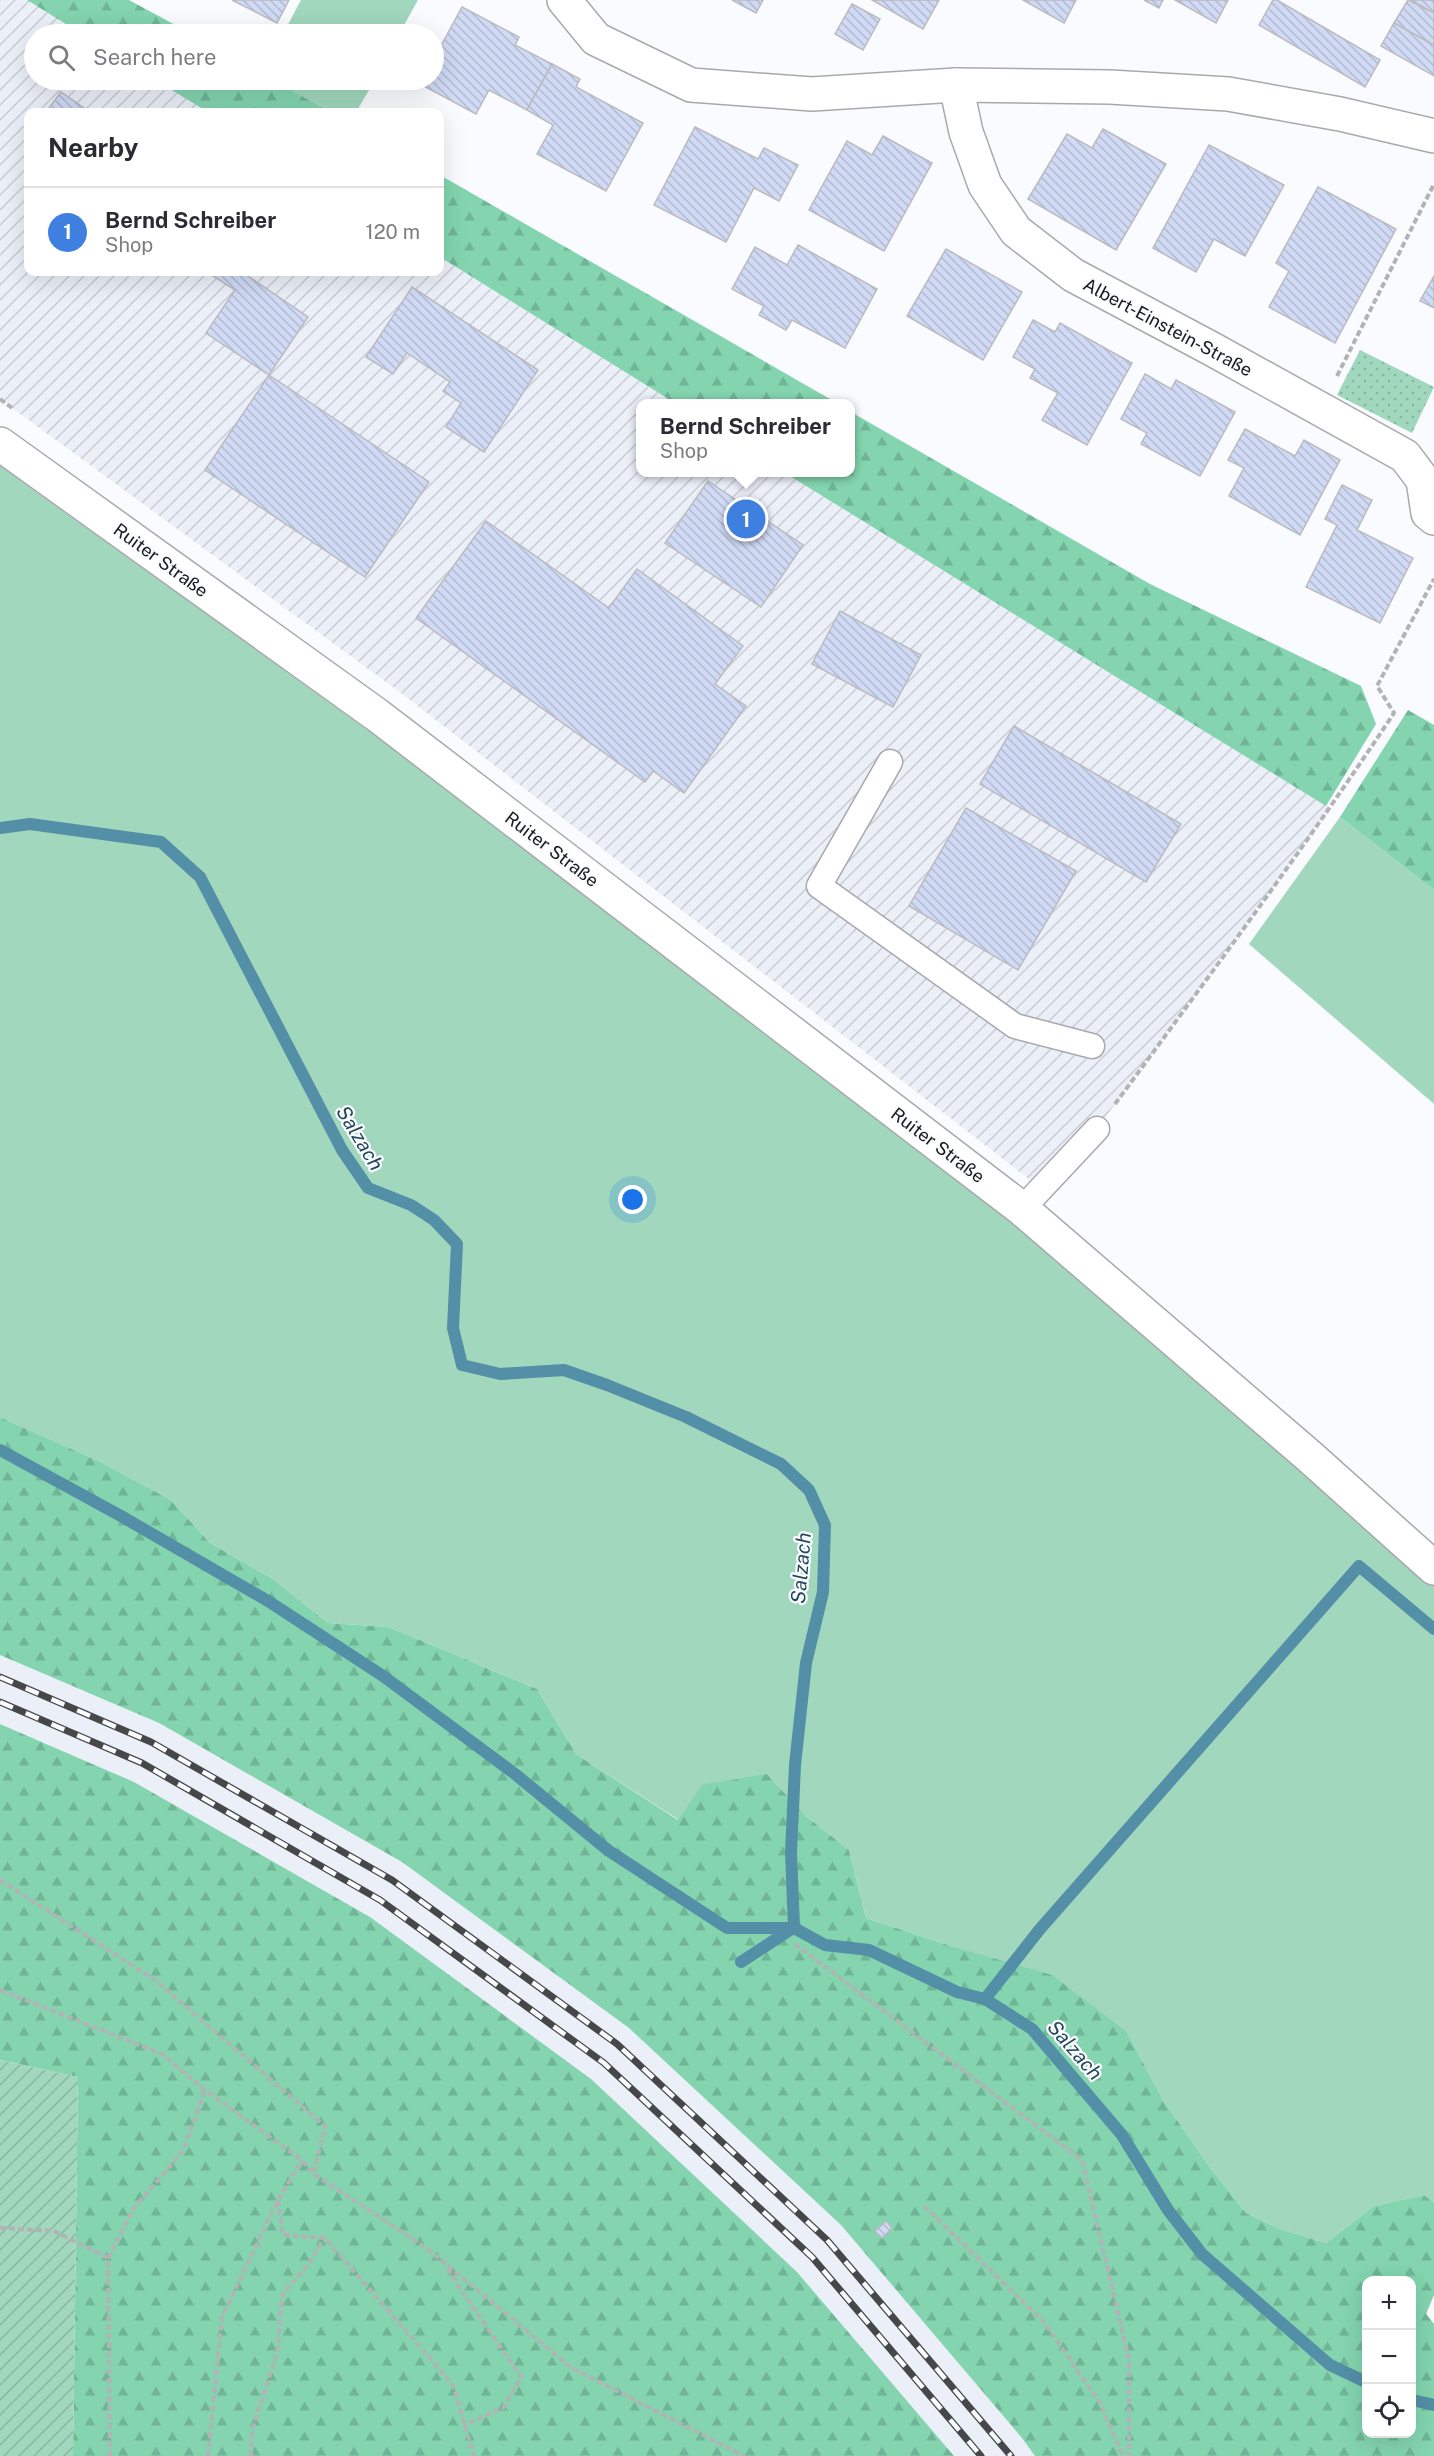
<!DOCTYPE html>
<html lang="en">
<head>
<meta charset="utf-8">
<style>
  :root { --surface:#fff; --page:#f7f7f7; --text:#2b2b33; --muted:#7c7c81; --line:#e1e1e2; --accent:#ea580c }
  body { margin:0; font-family:"Public Sans",sans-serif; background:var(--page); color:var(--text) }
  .controls { position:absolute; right:18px; bottom:18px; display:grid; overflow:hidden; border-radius:12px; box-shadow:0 6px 24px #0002 }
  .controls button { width:54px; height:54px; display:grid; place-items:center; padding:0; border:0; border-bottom:2px solid var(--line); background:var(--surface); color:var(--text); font:30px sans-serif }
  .you { position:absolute; left:633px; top:1200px; width:21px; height:21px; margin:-15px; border:4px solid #fff; border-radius:50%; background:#1a73e8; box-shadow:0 0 0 9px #1a73e833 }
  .badge { display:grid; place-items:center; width:39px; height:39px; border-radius:50%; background:var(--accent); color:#fff; font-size:20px; font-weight:700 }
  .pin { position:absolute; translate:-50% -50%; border:3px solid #fff; box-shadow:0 2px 6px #0006 }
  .popup { position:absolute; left:636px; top:399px; width:219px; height:78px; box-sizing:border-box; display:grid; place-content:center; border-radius:12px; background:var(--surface); filter:drop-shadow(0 2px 4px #0005); font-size:20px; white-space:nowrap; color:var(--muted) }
  .popup b { font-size:22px; color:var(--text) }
  .popup::after { content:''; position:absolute; left:50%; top:100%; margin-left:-12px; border:12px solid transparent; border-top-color:var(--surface) }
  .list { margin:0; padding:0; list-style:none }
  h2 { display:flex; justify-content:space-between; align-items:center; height:78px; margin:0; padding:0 24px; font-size:26px }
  h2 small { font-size:20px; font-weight:400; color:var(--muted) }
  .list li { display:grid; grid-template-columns:39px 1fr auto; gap:18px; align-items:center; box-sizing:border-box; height:90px; padding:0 24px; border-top:2px solid var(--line) }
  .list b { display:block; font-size:22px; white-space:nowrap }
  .list p { margin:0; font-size:20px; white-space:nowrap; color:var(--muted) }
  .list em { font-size:20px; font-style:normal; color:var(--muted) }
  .icon { flex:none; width:33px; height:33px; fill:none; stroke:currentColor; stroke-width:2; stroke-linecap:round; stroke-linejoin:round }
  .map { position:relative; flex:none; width:1434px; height:2456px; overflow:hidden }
  .search { position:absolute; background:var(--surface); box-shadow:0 6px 24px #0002; left:24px; top:24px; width:420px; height:66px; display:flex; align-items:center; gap:15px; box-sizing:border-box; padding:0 21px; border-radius:33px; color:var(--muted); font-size:22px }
  .panel { position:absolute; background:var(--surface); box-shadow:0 6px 24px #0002; left:24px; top:108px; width:420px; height:168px; border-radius:12px }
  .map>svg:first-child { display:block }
  .built { fill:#ebeff8 }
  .industrial { fill:url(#industrial-furrows) }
  .grass { fill:#a0d7bd }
  .forest { fill:url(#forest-firs); fill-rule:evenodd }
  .park { fill:url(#park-dots) }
  .garden { fill:url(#garden-furrows) }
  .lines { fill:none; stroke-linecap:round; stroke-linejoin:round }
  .stream { stroke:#538fa7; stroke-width:12 }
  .building { fill:url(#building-back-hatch); stroke:#babbbe; stroke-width:1.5 }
  .service-casing { stroke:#a8a9ac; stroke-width:27 }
  .minor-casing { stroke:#a8a9ac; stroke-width:36 }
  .tertiary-casing { stroke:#a8a9ac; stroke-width:36 }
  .path { stroke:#b2b3b5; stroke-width:4; stroke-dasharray:6 3; stroke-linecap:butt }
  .service { stroke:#fff; stroke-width:24 }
  .minor { stroke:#fff; stroke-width:33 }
  .tertiary { stroke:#fff; stroke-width:33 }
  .rail-casing { stroke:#464749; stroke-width:7 }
  .rail { stroke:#fafbfe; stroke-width:4.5; stroke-dasharray:14; stroke-linecap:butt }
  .labels { text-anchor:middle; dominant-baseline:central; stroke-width:4.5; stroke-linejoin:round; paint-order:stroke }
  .street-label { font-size:18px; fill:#18191a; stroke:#fafbfe }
  .water-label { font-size:20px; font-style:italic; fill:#224857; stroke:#fafbfe }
</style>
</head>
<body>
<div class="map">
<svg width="1434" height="2456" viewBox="0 0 1434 2456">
  <defs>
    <pattern id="industrial-furrows" width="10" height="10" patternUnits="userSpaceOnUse" patternTransform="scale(1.5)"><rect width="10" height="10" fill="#ebeff8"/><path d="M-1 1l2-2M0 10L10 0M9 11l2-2" fill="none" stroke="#c9ccd4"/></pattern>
    <pattern id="forest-firs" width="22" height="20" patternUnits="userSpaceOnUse" patternTransform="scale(1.5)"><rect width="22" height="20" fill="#83d4af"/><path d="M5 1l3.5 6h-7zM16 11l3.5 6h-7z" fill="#70b596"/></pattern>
    <pattern id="park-dots" width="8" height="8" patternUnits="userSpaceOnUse" patternTransform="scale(1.5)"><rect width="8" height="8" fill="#a0d7bd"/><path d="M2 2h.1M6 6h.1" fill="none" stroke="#89b8a2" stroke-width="1.8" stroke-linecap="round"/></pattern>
    <pattern id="garden-furrows" width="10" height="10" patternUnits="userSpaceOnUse" patternTransform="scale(1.5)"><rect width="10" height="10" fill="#a0d7bd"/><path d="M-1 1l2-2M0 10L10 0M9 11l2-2" fill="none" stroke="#89b8a2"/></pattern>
    <pattern id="building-back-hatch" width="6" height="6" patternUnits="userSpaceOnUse" patternTransform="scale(1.5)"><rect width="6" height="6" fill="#d0daf5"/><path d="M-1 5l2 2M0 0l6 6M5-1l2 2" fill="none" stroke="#b2bad1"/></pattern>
  </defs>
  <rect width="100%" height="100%" fill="#fafbfe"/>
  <polygon class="built" points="0,1655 159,1723 402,1862 629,2028 841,2225 1022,2438 1035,2456 954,2456 797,2272 370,1917 134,1782 0,1724"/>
  <polygon class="industrial" points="0,0 27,0 82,34 34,34 34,80 155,80 208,112 28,112 28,272 440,272 440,257 675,403 641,404 641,472 785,473 1330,808 1097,1129 1042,1189 401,693 0,399"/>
  <g class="grass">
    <polygon points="301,0 418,0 399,34 283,34"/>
    <polygon points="273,80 375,80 356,112 331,112"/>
    <polygon points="0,466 365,728 1022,1209 1434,1568 1434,2203 1424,2195 1374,2206 1326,2243 1280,2229 1246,2213 1211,2169 1163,2100 1127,2032 954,1947 866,1918 849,1850 806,1816 767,1774 679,1820 576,1754 537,1689 389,1627 328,1623 273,1579 210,1543 171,1500 99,1461 0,1417"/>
    <polygon points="1340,817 1434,890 1434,1104 1249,944"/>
  </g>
  <g class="forest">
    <polygon points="27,0 129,0 192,34 82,34"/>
    <polygon points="155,80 273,80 331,112 208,112"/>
    <polygon points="440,175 837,403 675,403 440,257"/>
    <polygon points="851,412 1150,584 1361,686 1376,724 1326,806 785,473 851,472"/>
    <polygon points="1408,710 1434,725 1434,890 1340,817"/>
    <path d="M0,1417L99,1461L171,1500L210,1543L273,1579L328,1623L389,1627L537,1689L576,1754L678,1820L702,1785L767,1774L806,1816L849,1850L866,1918L954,1947L1052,1975L1127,2032L1163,2100L1211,2169L1246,2213L1280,2229L1326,2243L1374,2206L1424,2195L1434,2203V2295L1426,2314L1434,2324V2456H1035L1022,2438L841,2225L629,2028L402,1862L159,1723L0,1655ZM1366,2280H1412V2434H1366Z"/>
    <polygon points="0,1724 134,1782 370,1917 591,2079 797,2272 954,2456 73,2456 78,2077 0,2060"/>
  </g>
  <polygon class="park" points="1360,350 1434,387 1412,433 1337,395"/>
  <polygon class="garden" points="0,2060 78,2077 73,2456 0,2456"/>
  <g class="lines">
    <g class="stream">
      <polyline points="0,828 30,824 161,842 200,877 342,1150 368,1188 411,1205 434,1220 457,1244 453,1328 462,1365 500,1374 564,1370 607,1385 686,1417 781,1464 809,1490 825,1525 823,1592 806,1663 795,1765 791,1853 794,1928 825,1945 869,1950 957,1992 985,1999 1032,2029 1122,2135 1168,2210 1202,2254 1330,2365 1366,2382"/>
      <polyline points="0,1450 121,1516 268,1601 383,1676 515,1774 609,1851 727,1928 794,1928"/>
      <polyline points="741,1962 793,1928"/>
      <polyline points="985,1999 1040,1929 1359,1566 1434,1629"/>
      <polyline points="1412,2400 1434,2405"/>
    </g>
  </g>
  <g class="building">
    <polygon points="232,0 289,0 277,23"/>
    <polygon points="732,0 763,0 756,13"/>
    <polygon points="872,0 939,0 923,29"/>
    <polygon points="1023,0 1076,0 1064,23"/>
    <polygon points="1144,0 1163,0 1159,8"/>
    <polygon points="1175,0 1228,0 1216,23"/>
    <polygon points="1273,0 1277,0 1380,60 1365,87 1259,25"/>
    <polygon points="1408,0 1434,13 1434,45 1394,23"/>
    <polygon points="1411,0 1434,0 1434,13"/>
    <polygon points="852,4 880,19 863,50 835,34"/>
    <polygon points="462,7 519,37 515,45 552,64 527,110 489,90 476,114 420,84 422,80 434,80 434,59"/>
    <polygon points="1394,23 1434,45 1434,76 1381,46"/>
    <polygon points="552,64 580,79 576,87 643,123 606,191 537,154 553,125 527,110"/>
    <polygon points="61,92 90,112 46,112"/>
    <polygon points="695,127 758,159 764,148 798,165 779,201 754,188 726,242 654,205"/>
    <polygon points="1103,129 1166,164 1116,250 1028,199 1067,134 1092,148"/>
    <polygon points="883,136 932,163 884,251 809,210 847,141 872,155"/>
    <polygon points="1209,145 1284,185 1245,256 1214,239 1196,272 1153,248"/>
    <polygon points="1318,187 1396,229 1335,343 1269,307 1289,271 1276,263"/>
    <polygon points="798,245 877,289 845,348 792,320 786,330 759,315 764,306 732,289 755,247 787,265"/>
    <polygon points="946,249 1022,292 983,360 907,316"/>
    <polygon points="207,272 247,272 245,274 308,317 269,375 206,333 235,290"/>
    <polygon points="1434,276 1434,308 1420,301"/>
    <polygon points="412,287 538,370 484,452 446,427 461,403 443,391 450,382 407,353 393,374 366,357"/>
    <polygon points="1033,320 1055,332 1060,323 1132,363 1087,445 1042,420 1058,393 1030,378 1035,369 1013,357"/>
    <polygon points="1145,374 1171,389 1176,380 1235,412 1200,476 1141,444 1147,433 1121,419"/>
    <polygon points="269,375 429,482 365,577 205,470"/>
    <polygon points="1245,429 1295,456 1304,440 1340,460 1300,535 1229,496 1244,468 1228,460"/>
    <polygon points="708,481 803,545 761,607 665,543"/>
    <polygon points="1342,485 1372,500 1357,530 1413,558 1380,623 1306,587 1337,525 1325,519"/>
    <polygon points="486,521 609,608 637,569 743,646 715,684 746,706 684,793 653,771 645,782 416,618"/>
    <polygon points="840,611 921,655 893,707 812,664"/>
    <polygon points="1014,726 1181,824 1146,882 980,784"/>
    <polygon points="966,808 1076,871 1018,970 909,906"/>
    <polygon points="886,2221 892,2228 882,2238 875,2231"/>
  </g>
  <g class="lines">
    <g class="service-casing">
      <g id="service">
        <polyline points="890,762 819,886 1015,1026 1092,1046"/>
        <polyline points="1022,1209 1097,1129"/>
      </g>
    </g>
    <g class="minor-casing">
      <g id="minor">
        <polyline points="564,0 596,39 691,85 812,94 956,85 1110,87 1228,94 1340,114 1434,136"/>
        <polyline points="956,85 966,132 985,185 1016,231 1073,275 1212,349 1405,456 1423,480 1428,513 1434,518"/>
      </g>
    </g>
    <g class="tertiary-casing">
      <polyline id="tertiary" points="0,444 377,715 1022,1209 1309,1456 1434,1568"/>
    </g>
    <g class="path">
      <polyline points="1337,376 1434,184"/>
      <polyline points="0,399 12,408"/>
      <path d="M1115,1104C1210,975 1305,847 1394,713L1377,686L1434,579"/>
      <polyline points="0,1880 155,1980 325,2126 314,2173"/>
      <polyline points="795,1944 1082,2160 1129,2359 1129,2456"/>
      <polyline points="0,1990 162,2054 205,2090 302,2160 314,2174 425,2247 572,2368 744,2456"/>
      <polyline points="278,2200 283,2235 325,2238 453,2385 474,2456"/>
      <polyline points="924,2206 1044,2322 1100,2403 1123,2456"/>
      <polyline points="0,2228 54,2231 108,2258"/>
      <polyline points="447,2269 521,2377 503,2408 464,2425"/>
      <polyline points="110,2456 108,2258 134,2208 183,2151 205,2090"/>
      <polyline points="208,2456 222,2317 278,2200 302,2160"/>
      <polyline points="251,2456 252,2430 277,2353 283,2293 309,2264 324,2238"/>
    </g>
    <use href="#service" class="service"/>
    <use href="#minor" class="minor"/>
    <use href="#tertiary" class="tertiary"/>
    <g class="rail-casing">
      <g id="rail">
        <polyline points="0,1677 151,1742 392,1880 617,2044 827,2240 1011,2456"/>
        <polyline points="0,1702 142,1763 380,1900 604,2063 812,2257 981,2456"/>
      </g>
    </g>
    <use href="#rail" class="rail"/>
  </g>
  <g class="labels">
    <g class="street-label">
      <text transform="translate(1168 327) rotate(28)">Albert-Einstein-Straße</text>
      <text transform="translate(161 560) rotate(36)">Ruiter Straße</text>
      <text transform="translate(552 849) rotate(37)">Ruiter Straße</text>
      <text transform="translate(938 1145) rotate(37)">Ruiter Straße</text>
    </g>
    <g class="water-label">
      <text transform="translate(360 1138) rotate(59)">Salzach</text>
      <text transform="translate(801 1568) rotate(-85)">Salzach</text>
      <text transform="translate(1075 2050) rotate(49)">Salzach</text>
    </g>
  </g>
</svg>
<div class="controls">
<button>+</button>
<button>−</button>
<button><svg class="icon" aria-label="locate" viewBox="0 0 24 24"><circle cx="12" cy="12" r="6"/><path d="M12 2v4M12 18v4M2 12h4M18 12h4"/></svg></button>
</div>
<div class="you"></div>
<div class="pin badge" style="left:746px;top:519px;background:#3f7fe0">1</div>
<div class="popup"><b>Bernd Schreiber</b>Shop</div>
<div class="search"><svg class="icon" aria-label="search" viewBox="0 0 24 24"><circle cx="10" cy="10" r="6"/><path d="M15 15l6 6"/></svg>Search here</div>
<section class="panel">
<h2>Nearby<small></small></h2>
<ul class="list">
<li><span class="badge" style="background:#3f7fe0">1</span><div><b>Bernd Schreiber</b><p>Shop</p></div><em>120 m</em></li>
</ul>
</section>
</div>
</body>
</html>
